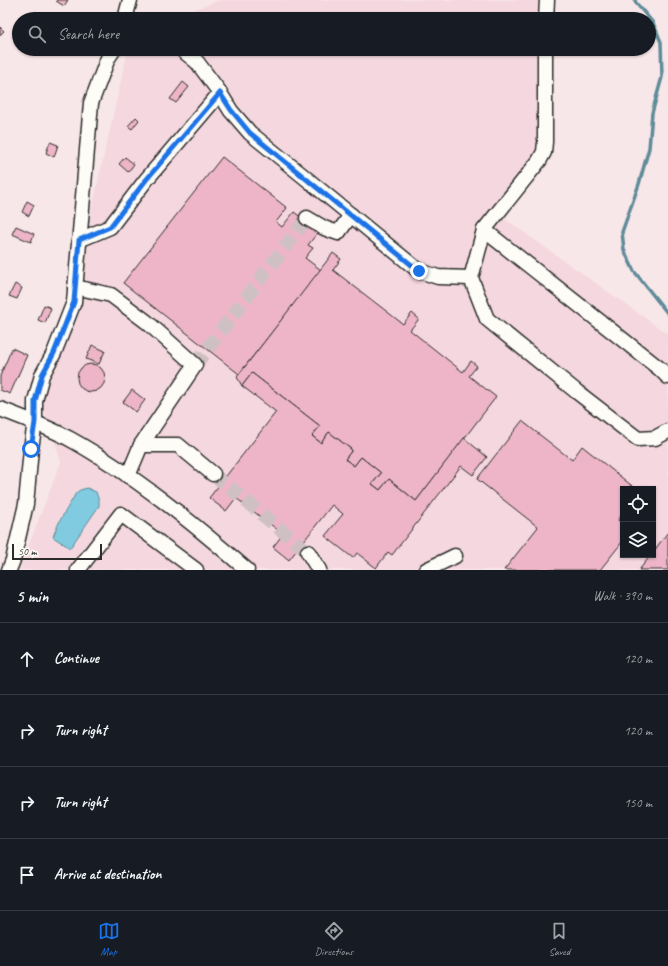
<!DOCTYPE html>
<html lang="en">
<head>
<meta charset="utf-8">
<style>
  :root { --surface:#171b24; --page:#242831; --text:#f1f3f6; --muted:#9ea1a6; --line:#363941; --accent:#1a73e8 }
  body { margin:0; font-family:Caveat,sans-serif; background:var(--page); color:var(--text) }
  .controls { position:absolute; right:12px; bottom:12px; display:grid; overflow:hidden; border-radius:0px; box-shadow:0 1px 3px #0004 }
  .controls button { width:36px; height:36px; display:grid; place-items:center; padding:0; border:0; border-bottom:1px solid var(--line); background:var(--surface); color:var(--text); font:20px sans-serif }
  .scale { position:absolute; left:12px; bottom:10px; width:90px; box-sizing:border-box; padding-left:4px; border:2px solid #2b2b2b; border-top:0; font-size:11px; line-height:14px; white-space:nowrap; color:#2b2b2b; -webkit-text-stroke:3px #fdfcf7; paint-order:stroke }
  .stop { position:absolute; width:12px; height:12px; margin:-9px; border:3px solid #1a73e8; border-radius:50%; background:#fff }
  .stop.end { background:#1a73e8; border-color:#fff; box-shadow:0 1px 4px #0008 }
  .list { margin:0; padding:0; list-style:none }
  h2 { display:flex; justify-content:space-between; align-items:center; height:52px; margin:0; padding:0 16px; font-size:17px }
  h2 small { font-size:13px; font-weight:400; color:var(--muted) }
  .list li { display:grid; grid-template-columns:26px 1fr auto; gap:12px; align-items:center; box-sizing:border-box; height:72px; padding:0 16px; border-top:1px solid var(--line) }
  .list b { display:block; font-size:15px; white-space:nowrap }
  .list em { font-size:13px; font-style:normal; color:var(--muted) }
  .icon { flex:none; width:22px; height:22px; fill:none; stroke:currentColor; stroke-width:2; stroke-linecap:round; stroke-linejoin:round }
  .map { position:relative; flex:none; width:668px; height:570px; overflow:hidden }
  .search { position:absolute; background:var(--surface); box-shadow:0 1px 3px #0004; left:12px; right:12px; top:12px; height:44px; display:flex; align-items:center; gap:10px; box-sizing:border-box; padding:0 14px; border-radius:22px; color:var(--muted); font-size:15px }
  .sheet { height:340px; background:var(--surface) }
  nav { display:flex; justify-content:space-around; align-items:center; box-sizing:border-box; height:56px; border-top:1px solid var(--line); background:var(--surface); font-size:11px; color:var(--muted) }
  nav a { display:grid; justify-items:center; gap:2px }
  nav .on { color:var(--accent) }
  .map>svg:first-child { display:block }
  .built { fill:#f5d8df; fill-rule:evenodd }
  .water { fill:#80cbe0; stroke:#5e8b98 }
  .lines { fill:none; stroke-linecap:round; stroke-linejoin:round }
  .stream { stroke:#5e8b98; stroke-width:3.5 }
  .building { fill:#eeb5c9; stroke:#2b2b2b }
  .minor-tunnel { stroke:#cfc1c3; stroke-width:14; stroke-dasharray:14 7; stroke-linecap:butt }
  .minor-casing { stroke:#2b2b2b; stroke-width:17 }
  .minor { stroke:#fdfcf7; stroke-width:14 }
  .route { stroke:#1a73e8; stroke-width:5 }
</style>
</head>
<body>
<div class="map">
<svg width="668" height="570" viewBox="0 0 668 570">
  <rect width="100%" height="100%" fill="#f8e7e9"/>
  <filter id="ink" filterUnits="userSpaceOnUse"><feTurbulence type="fractalNoise" baseFrequency=".025" numOctaves="2"/><feDisplacementMap in="SourceGraphic" scale="8" xChannelSelector="R" yChannelSelector="G"/><feConvolveMatrix kernelMatrix="1 2 1 2 8 2 1 2 1" color-interpolation-filters="sRGB"/></filter>
  <g filter="url(#ink)">
    <g class="built">
      <polygon points="220,0 546,0 545,19 169,19"/>
      <path d="M128,49H544L542,157L498,214L668,334V570H19L61,462L38,390L65,326ZM623,489H653V555H623Z"/>
    </g>
    <path class="water" d="M87,488L96,492L99,501V506L70,548L53,537C58,521 68,508 76,493L80,490Z"/>
    <g class="lines">
      <polyline class="stream" points="635,0 636,3 653,23 661,42 662,77 652,113 649,148 639,184 622,232 624,250 634,271 668,314"/>
    </g>
    <g class="building">
      <polygon points="57,0 68,0 64,6 56,1"/>
      <polygon points="0,27 4,31 0,35"/>
      <polygon points="183,82 189,87 176,103 170,99"/>
      <polygon points="136,117 139,120 132,129 128,126"/>
      <polygon points="50,142 58,145 54,157 46,153"/>
      <polygon points="125,157 134,164 128,172 119,164"/>
      <polygon points="222,157 287,208 276,222 282,227 294,212 319,231 308,245 313,248 305,258 321,270 239,374 123,283"/>
      <polygon points="27,201 34,205 29,216 22,212"/>
      <polygon points="16,226 34,234 31,242 12,234"/>
      <polygon points="333,253 341,259 333,270 403,324 412,313 419,319 410,330 463,372 471,361 477,366 469,376 496,397 416,501 389,479 380,490 372,484 381,473 361,457 354,466 345,459 352,450 329,432 321,443 312,436 320,426 252,373 242,386 237,377"/>
      <polygon points="15,284 22,288 17,299 9,296"/>
      <polygon points="44,305 51,308 45,323 38,320"/>
      <polygon points="92,345 105,351 99,364 86,359"/>
      <polygon points="12,348 27,355 10,394 0,390 0,376"/>
      <circle cx="91" cy="378" r="14"/>
      <polygon points="252,373 320,426 312,436 321,443 329,432 352,450 345,459 354,466 361,457 381,473 372,484 380,490 389,479 416,501 464,438 487,457 473,475 461,466 392,555 388,552 376,568 357,553 353,558 325,536 343,514 332,505 289,560 273,547 283,534 236,498 226,511 209,498 276,412 242,386"/>
      <polygon points="132,390 145,400 136,412 123,402"/>
      <polygon points="522,421 572,460 582,446 636,489 623,489 623,513 618,520 623,524 623,541 600,570 504,570 538,527 477,479"/>
      <polygon points="668,532 668,570 639,570 651,555 653,555 653,552"/>
    </g>
    <g class="lines">
      <g class="minor-tunnel">
        <polyline points="195,365 307,218"/>
        <polyline points="213,474 308,552"/>
      </g>
      <g class="minor-casing">
        <g id="minor">
          <polyline points="125,19 130,0"/>
          <polyline points="546,19 547,0"/>
          <polyline points="181,49 197,62 218,90 231,111 250,133 302,175 419,271 438,277 471,278"/>
          <polyline points="545,49 545,142 544,152 539,161 484,230 471,278 487,319 577,392 638,439 655,438 668,431"/>
          <polyline points="307,218 324,228 338,233 351,215"/>
          <polyline points="484,230 660,369 668,377"/>
          <polyline points="79,240 110,227 146,180 220,93"/>
          <polyline points="75,287 111,295 147,322 195,365 141,445 128,476"/>
          <path d="M0,409C24,418 48,427 70,439C133,474 193,523 247,570"/>
          <polyline points="141,445 178,445 213,474"/>
          <polyline points="308,552 319,570"/>
          <polyline points="9,570 13,560 26,504 31,449 35,422 35,401 42,375 54,353 74,302 91,103 108,58 114,49"/>
          <polyline points="78,570 121,514 196,570"/>
          <polyline points="426,570 455,556"/>
        </g>
      </g>
      <use href="#minor" class="minor"/>
    </g>
  </g>
  <g class="lines" filter="url(#ink)">
    <polyline class="route" points="31,449 35,422 35,401 42,375 54,353 74,302 79,240 110,227 146,180 220,93 231,110 250,133 419,271"/>
  </g>
</svg>
<div class="controls">
<button><svg class="icon" aria-label="locate" viewBox="0 0 24 24"><circle cx="12" cy="12" r="6"/><path d="M12 2v4M12 18v4M2 12h4M18 12h4"/></svg></button>
<button><svg class="icon" aria-label="layers" viewBox="0 0 24 24"><path d="M12 4l9 5-9 5-9-5zM3 14l9 5 9-5"/></svg></button>
</div>
<div class="scale">50 m</div>
<div class="stop" style="left:31px;top:449px"></div>
<div class="stop end" style="left:419px;top:271px"></div>
<div class="search"><svg class="icon" aria-label="search" viewBox="0 0 24 24"><circle cx="10" cy="10" r="6"/><path d="M15 15l6 6"/></svg>Search here</div>
</div>
<section class="sheet">
<h2>5 min<small>Walk · 390 m</small></h2>
<ul class="list">
<li><svg class="icon" aria-label="ahead" viewBox="0 0 24 24"><path d="M12 20V5M6 11l6-6 6 6"/></svg><div><b>Continue</b></div><em>120 m</em></li>
<li><svg class="icon" aria-label="right" viewBox="0 0 24 24"><path d="M7 20v-9h11M14 6l5 5-5 5"/></svg><div><b>Turn right</b></div><em>120 m</em></li>
<li><svg class="icon" aria-label="right" viewBox="0 0 24 24"><path d="M7 20v-9h11M14 6l5 5-5 5"/></svg><div><b>Turn right</b></div><em>150 m</em></li>
<li><svg class="icon" aria-label="arrive" viewBox="0 0 24 24"><path d="M6 21V4h12l-3 4 3 4H6"/></svg><div><b>Arrive at destination</b></div></li>
</ul>
</section>
<nav>
<a class="on"><svg class="icon" aria-label="map" viewBox="0 0 24 24"><path d="M3 6l6-2 6 2 6-2v14l-6 2-6-2-6 2zM9 4v14M15 6v14"/></svg>Map</a>
<a><svg class="icon" aria-label="directions" viewBox="0 0 24 24"><path d="M12 3l9 9-9 9-9-9zM9 14v-3h6M13 9l2 2-2 2"/></svg>Directions</a>
<a><svg class="icon" aria-label="saved" viewBox="0 0 24 24"><path d="M7 4h10v16l-5-4-5 4z"/></svg>Saved</a>
</nav>
</body>
</html>
